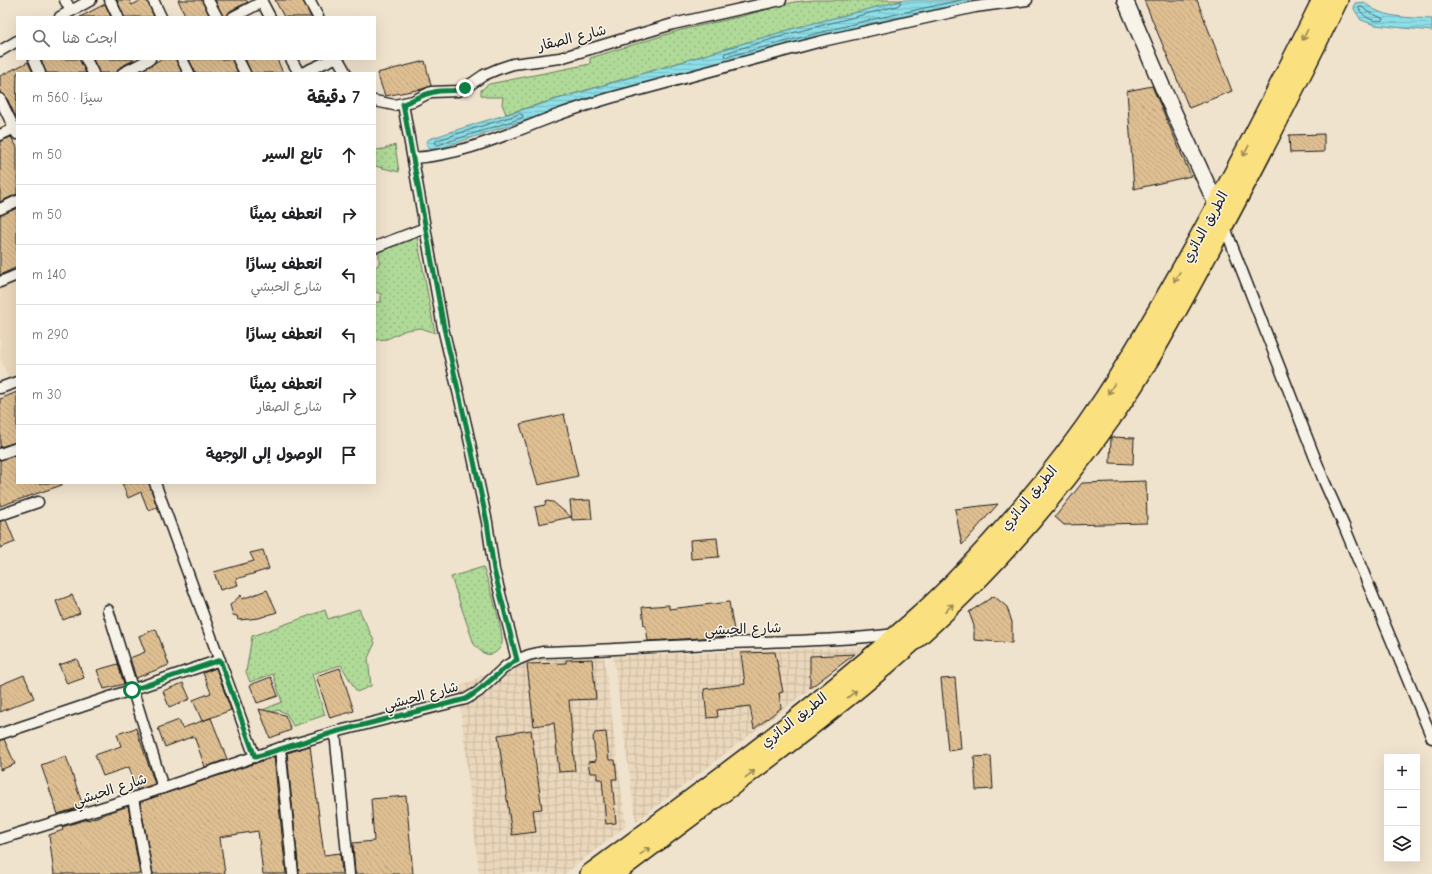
<!DOCTYPE html>
<html lang="ar">
<head>
<meta charset="utf-8">
<style>
  :root { --surface:#fff; --page:#f2f2f2; --text:#202124; --muted:#757577; --line:#e0e0e0 }
  body { margin:0; font-family:"Comic Neue","Playpen Sans Arabic",sans-serif; background:var(--page); color:var(--text); direction:rtl }
  .controls { position:absolute; right:12px; bottom:12px; display:grid; overflow:hidden; border-radius:0px; box-shadow:0 4px 16px #0002 }
  .controls button { width:36px; height:36px; display:grid; place-items:center; padding:0; border:0; border-bottom:1px solid var(--line); background:var(--surface); color:var(--text); font:20px sans-serif }
  .stop { position:absolute; width:12px; height:12px; margin:-9px; border:3px solid #0b8043; border-radius:50%; background:#fff }
  .stop.end { background:#0b8043; border-color:#fff; box-shadow:0 1px 4px #0008 }
  .list { margin:0; padding:0; list-style:none }
  h2 { display:flex; justify-content:space-between; align-items:center; height:52px; margin:0; padding:0 16px; font-size:17px }
  h2 small { font-size:13px; font-weight:400; color:var(--muted) }
  .list li { display:grid; grid-template-columns:26px 1fr auto; gap:12px; align-items:center; box-sizing:border-box; height:60px; padding:0 16px; border-top:1px solid var(--line) }
  .list b { display:block; font-size:15px; white-space:nowrap }
  .list p { margin:0; font-size:13px; white-space:nowrap; color:var(--muted) }
  .list em { font-size:13px; font-style:normal; color:var(--muted) }
  .icon { flex:none; width:22px; height:22px; fill:none; stroke:currentColor; stroke-width:2; stroke-linecap:round; stroke-linejoin:round }
  .map { position:relative; flex:none; width:1432px; height:874px; overflow:hidden; direction:ltr }
  .search { position:absolute; background:var(--surface); box-shadow:0 4px 16px #0002; left:16px; top:16px; width:360px; height:44px; display:flex; align-items:center; gap:10px; box-sizing:border-box; padding:0 14px; border-radius:0px; color:var(--muted); font-size:15px }
  .panel { position:absolute; background:var(--surface); box-shadow:0 4px 16px #0002; left:16px; top:72px; width:360px; height:412px; border-radius:0px; direction:rtl }
  .map>svg:first-child { display:block }
  .built { fill:#ebd8bc }
  .industrial { fill:url(#industrial-grid) }
  .grass { fill:url(#grass-dots); stroke:#667b5a }
  .water { fill:url(#water-rules); stroke:#609096 }
  .lines { fill:none; stroke-linecap:round; stroke-linejoin:round }
  .shore { stroke:#496a6d; stroke-width:1 }
  .building { fill:url(#building-back-hatch); stroke:#1c1c1c }
  .street-casing { stroke:#1c1c1c; stroke-width:13 }
  .secondary-casing { stroke:#1c1c1c; stroke-width:18 }
  .highway-casing { stroke:#1c1c1c; stroke-width:22 }
  .street { stroke:#f7f3e8; stroke-width:10 }
  .secondary { stroke:#f7f3e8; stroke-width:15 }
  .highway { stroke:#fbe080; stroke-width:19 }
  .oneway { stroke:#978853 }
  .route { stroke:#0b8043; stroke-width:5 }
  .labels { text-anchor:middle; dominant-baseline:central; stroke-width:3; stroke-linejoin:round; paint-order:stroke }
  .street-label { font-size:14px; fill:#1c1c1c; stroke:#f7f3e8 }
</style>
</head>
<body>
<div class="map">
<svg width="1432" height="874" viewBox="0 0 1432 874">
  <defs>
    <pattern id="industrial-grid" width="8" height="8" patternUnits="userSpaceOnUse"><rect width="8" height="8" fill="#ebd8bc"/><path d="M0 4h8M4 0v8" fill="none" stroke="#c9b9a1"/></pattern>
    <pattern id="grass-dots" width="8" height="8" patternUnits="userSpaceOnUse"><rect width="8" height="8" fill="#b0da98"/><path d="M2 2h.1M6 6h.1" fill="none" stroke="#97ba82" stroke-width="1.8" stroke-linecap="round"/></pattern>
    <pattern id="water-rules" width="6" height="5" patternUnits="userSpaceOnUse"><rect width="6" height="5" fill="#8ddee7"/><path d="M0 2.5h6" fill="none" stroke="#79bec6"/></pattern>
    <pattern id="building-back-hatch" width="6" height="6" patternUnits="userSpaceOnUse"><rect width="6" height="6" fill="#dfbf92"/><path d="M-1 5l2 2M0 0l6 6M5-1l2 2" fill="none" stroke="#bfa47d"/></pattern>
  </defs>
  <rect width="100%" height="100%" fill="#f0e3ce"/>
  <filter id="ink" filterUnits="userSpaceOnUse"><feTurbulence type="fractalNoise" baseFrequency=".025" numOctaves="2"/><feDisplacementMap in="SourceGraphic" scale="8" xChannelSelector="R" yChannelSelector="G"/><feConvolveMatrix kernelMatrix="1 2 1 2 8 2 1 2 1" color-interpolation-filters="sRGB"/></filter>
  <g filter="url(#ink)">
    <polygon class="built" points="17,278 17,376 9,380 0,358 0,285"/>
    <g class="industrial">
      <polygon points="865,647 636,822 613,656"/>
      <polygon points="604,656 626,826 565,874 479,874 458,687 515,660"/>
    </g>
    <g class="grass">
      <polygon points="814,0 904,0 795,28 506,114 502,104 503,97 486,97 481,95 481,90 489,84 590,64 590,58 681,30 743,16 794,2"/>
      <polygon points="395,145 399,172 375,166 375,150 384,149"/>
      <polygon points="417,237 435,333 421,328 406,330 387,339 375,340 375,302 381,302 381,294 375,292 375,267 379,264 379,252"/>
      <path d="M483,567C488,580 504,632 502,643C501,647 497,653 492,654C484,656 479,650 474,644L451,577Z"/>
      <polygon points="359,609 375,643 368,658 371,686 357,692 341,665 312,674 325,715 293,726 286,713 278,710 262,715 260,711 282,702 273,674 250,682 246,672 252,636 325,610 328,619"/>
    </g>
    <g class="water">
      <path d="M904,0H980C942,8 903,16 865,25C721,61 578,101 438,149H429L426,143L429,139L478,123L795,28Z"/>
      <path d="M1364,2C1382,19 1408,17 1432,19V31L1375,25L1361,20L1354,9L1355,3Z"/>
    </g>
    <g class="lines">
      <g class="shore">
        <polyline points="901,0 900,4 897,6 796,32 725,53 724,55 726,57 865,21 961,0"/>
        <path d="M1360,7H1362L1368,12L1382,18L1383,20C1373,23 1364,17 1359,9Z"/>
        <polygon points="520,114 523,115 522,118 438,145 435,143 436,141"/>
      </g>
    </g>
    <g class="building">
      <polygon points="117,0 129,0 132,5 142,0 147,0 154,17 124,17"/>
      <polygon points="178,0 202,0 210,17 186,17"/>
      <polygon points="215,0 246,0 248,2 230,11 227,17 223,17"/>
      <polygon points="275,0 303,0 311,17 284,17"/>
      <polygon points="1144,0 1197,0 1232,91 1189,108"/>
      <polygon points="105,4 111,17 80,17"/>
      <polygon points="41,59 80,59 86,73 46,73"/>
      <polygon points="93,59 134,59 134,60 120,67 117,73 99,73"/>
      <polygon points="161,59 176,59 182,73 137,73"/>
      <polygon points="189,59 232,59 238,73 195,73"/>
      <polygon points="245,59 277,59 283,73 251,73"/>
      <polygon points="425,61 431,86 422,89 385,96 377,73"/>
      <polygon points="28,62 33,73 17,73 16,118 6,96 0,93 0,76"/>
      <polygon points="1152,86 1191,176 1134,189 1127,91"/>
      <polygon points="1324,134 1324,152 1290,153 1289,135"/>
      <polygon points="11,137 17,147 17,194 0,202 0,141"/>
      <polygon points="17,208 17,267 0,275 0,215"/>
      <polygon points="17,392 17,442 0,447 0,399"/>
      <polygon points="564,414 578,476 538,485 520,424"/>
      <polygon points="1111,437 1134,438 1133,464 1110,463"/>
      <polygon points="17,455 17,483 62,483 62,485 0,506 0,460"/>
      <polygon points="1146,481 1147,523 1064,525 1055,517 1082,483"/>
      <polygon points="122,483 149,483 157,507 148,510 141,492 128,498"/>
      <polygon points="590,500 592,519 572,520 570,501"/>
      <polygon points="546,501 553,502 571,517 539,524 535,507 545,505"/>
      <polygon points="998,504 962,545 955,509"/>
      <polygon points="6,520 15,542 0,548 0,521"/>
      <polygon points="717,538 719,557 691,559 690,540"/>
      <polygon points="263,550 269,569 236,579 238,585 220,590 214,572 254,561 250,553"/>
      <polygon points="267,590 277,612 259,618 250,619 238,620 237,616 233,615 230,605 241,595 242,599"/>
      <polygon points="72,595 80,613 63,620 56,601"/>
      <polygon points="994,596 1007,607 1012,622 1012,643 974,640 974,626 969,612"/>
      <polygon points="729,602 735,636 648,641 646,626 644,626 642,607 669,605 669,609"/>
      <polygon points="156,629 169,665 136,678 130,658 145,652 139,636"/>
      <polygon points="775,652 783,692 779,693 781,708 754,729 750,706 717,710 718,717 707,718 704,689 745,684 741,653"/>
      <polygon points="855,654 810,688 810,656"/>
      <polygon points="77,659 84,678 67,684 59,665"/>
      <polygon points="592,659 596,699 569,700 575,771 559,772 554,723 534,726 527,664 566,663 566,660"/>
      <polygon points="118,664 124,684 104,689 97,670"/>
      <polygon points="216,668 231,710 202,721 211,718 227,759 205,767 194,736 165,747 158,728 179,720 182,728 202,721 193,700 211,693 203,673"/>
      <polygon points="340,668 354,711 330,718 316,676"/>
      <polygon points="24,675 34,698 0,712 0,685"/>
      <polygon points="271,677 278,696 257,703 250,685"/>
      <polygon points="955,678 961,749 948,751 941,679"/>
      <polygon points="183,683 190,699 169,707 163,691"/>
      <polygon points="259,709 285,715 291,730 270,738"/>
      <polygon points="136,728 155,784 137,790 129,767 103,776 95,755 121,746 117,734"/>
      <polygon points="531,730 542,809 533,810 536,832 512,835 498,735"/>
      <polygon points="606,732 609,760 615,760 617,779 612,779 616,823 606,824 602,779 597,779 597,773 590,773 588,762 596,761 593,737 595,733"/>
      <polygon points="4,739 15,764 0,770 0,740"/>
      <polygon points="310,746 324,855 340,853 342,874 299,874 287,753"/>
      <polygon points="66,756 83,806 58,814 41,765"/>
      <polygon points="991,756 993,789 976,790 974,757"/>
      <polygon points="274,757 286,874 263,874 258,831 220,837 225,874 153,874 140,802"/>
      <polygon points="406,796 413,874 355,874 353,843 374,841 371,799"/>
      <polygon points="128,806 140,874 54,874 49,835 63,830 62,827 88,819 88,820"/>
    </g>
    <g class="lines">
      <g class="street-casing">
        <g id="street">
          <polyline points="65,0 71,11"/>
          <polyline points="110,0 118,17"/>
          <polyline points="153,0 161,17"/>
          <polyline points="208,0 217,17"/>
          <polyline points="261,0 270,17"/>
          <polyline points="309,0 318,17"/>
          <polyline points="60,17 91,0"/>
          <polyline points="233,17 262,2"/>
          <polyline points="0,51 17,41"/>
          <polyline points="34,59 40,73"/>
          <polyline points="86,59 93,73"/>
          <polyline points="182,59 189,73"/>
          <polyline points="238,59 245,73"/>
          <polyline points="291,59 299,73"/>
          <polyline points="338,59 346,73"/>
          <polyline points="123,73 150,59"/>
          <polyline points="302,73 333,59"/>
          <polyline points="0,99 17,134"/>
          <polyline points="375,101 394,105 413,101 431,92 458,91 465,88 484,75 498,69 513,64 560,58 673,24 781,0"/>
          <polyline points="403,104 443,328 467,429 487,522 494,570 517,660"/>
          <polyline points="0,135 17,127"/>
          <path d="M413,158C463,155 505,135 552,117C571,110 590,104 610,98L818,42L975,7L1027,0"/>
          <polyline points="0,209 17,201"/>
          <polyline points="1224,225 1324,481 1344,526 1432,738"/>
          <polyline points="375,247 425,228"/>
          <polyline points="0,282 17,275"/>
          <polyline points="0,388 17,382"/>
          <polyline points="0,454 17,448"/>
          <polyline points="155,483 255,757"/>
          <polyline points="0,515 38,502"/>
          <polyline points="108,610 163,788"/>
          <polyline points="335,732 349,874"/>
          <polyline points="0,734 220,660"/>
          <polyline points="280,748 293,874"/>
          <polyline points="133,798 147,874"/>
          <path d="M0,839L133,798L280,748L335,732L466,699L478,692L506,666L517,660L529,655L542,652C604,650 667,646 729,643C786,641 839,641 895,634"/>
        </g>
      </g>
      <g class="secondary-casing">
        <polyline id="secondary" points="1125,0 1165,93 1217,206"/>
      </g>
      <g class="highway-casing">
        <g id="highway">
          <path d="M590,874C682,806 775,739 862,665C895,637 928,610 957,579C1011,523 1062,463 1104,399C1133,355 1159,309 1185,263C1233,177 1278,89 1322,0"/>
          <path d="M614,874C750,770 895,674 1010,545C1054,496 1095,444 1131,389C1156,350 1178,309 1200,268C1249,180 1294,90 1338,0"/>
        </g>
      </g>
      <use href="#street" class="street"/>
      <use href="#secondary" class="secondary"/>
      <use href="#highway" class="highway"/>
    </g>
    <defs><path id="oneway-shaft" d="M-6 0H5M1.5-3L5.5 0L1.5 3" fill="none" stroke-width="1.6" stroke-linecap="round" stroke-linejoin="round"/></defs>
    <g class="oneway">
      <use href="#oneway-shaft" transform="translate(1305 35) rotate(116)"/>
      <use href="#oneway-shaft" transform="translate(1246 151) rotate(118)"/>
      <use href="#oneway-shaft" transform="translate(1177 277) rotate(119)"/>
      <use href="#oneway-shaft" transform="translate(1111 389) rotate(122)"/>
      <use href="#oneway-shaft" transform="translate(949 608) rotate(-44)"/>
      <use href="#oneway-shaft" transform="translate(852 694) rotate(-39)"/>
      <use href="#oneway-shaft" transform="translate(750 774) rotate(-37)"/>
      <use href="#oneway-shaft" transform="translate(645 851) rotate(-36)"/>
    </g>
  </g>
  <g class="lines" filter="url(#ink)">
    <path class="route" d="M132,690L220,660L255,757L335,732L466,699C485,688 498,671 517,660L494,570L487,522L467,429L444,328L403,104C414,100 423,94 434,92C445,89 453,93 465,88"/>
  </g>
  <g class="labels">
    <g class="street-label">
      <text transform="translate(572 38) rotate(-14)">شارع الصقار</text>
      <text transform="translate(1205 227) rotate(-61)">الطريق الدائري</text>
      <text transform="translate(1029 498) rotate(-50)">الطريق الدائري</text>
      <text transform="translate(743 629) rotate(-2)">شارع الحبشي</text>
      <text transform="translate(421 696) rotate(-15)">شارع الحبشي</text>
      <text transform="translate(794 720) rotate(-38)">الطريق الدائري</text>
      <text transform="translate(110 790) rotate(-18)">شارع الحبشي</text>
    </g>
  </g>
</svg>
<div class="controls">
<button>+</button>
<button>−</button>
<button><svg class="icon" aria-label="layers" viewBox="0 0 24 24"><path d="M12 4l9 5-9 5-9-5zM3 14l9 5 9-5"/></svg></button>
</div>
<div class="stop" style="left:132px;top:690px"></div>
<div class="stop end" style="left:465px;top:88px"></div>
<div class="search"><svg class="icon" aria-label="search" viewBox="0 0 24 24"><circle cx="10" cy="10" r="6"/><path d="M15 15l6 6"/></svg>ابحث هنا</div>
<section class="panel">
<h2>7 دقيقة<small>سيرًا · 560 m</small></h2>
<ul class="list">
<li><svg class="icon" aria-label="ahead" viewBox="0 0 24 24"><path d="M12 20V5M6 11l6-6 6 6"/></svg><div><b>تابع السير</b></div><em>50 m</em></li>
<li><svg class="icon" aria-label="right" viewBox="0 0 24 24"><path d="M7 20v-9h11M14 6l5 5-5 5"/></svg><div><b>انعطف يمينًا</b></div><em>50 m</em></li>
<li><svg class="icon" aria-label="left" viewBox="0 0 24 24"><path d="M17 20v-9H6M10 6l-5 5 5 5"/></svg><div><b>انعطف يسارًا</b><p>شارع الحبشي</p></div><em>140 m</em></li>
<li><svg class="icon" aria-label="left" viewBox="0 0 24 24"><path d="M17 20v-9H6M10 6l-5 5 5 5"/></svg><div><b>انعطف يسارًا</b></div><em>290 m</em></li>
<li><svg class="icon" aria-label="right" viewBox="0 0 24 24"><path d="M7 20v-9h11M14 6l5 5-5 5"/></svg><div><b>انعطف يمينًا</b><p>شارع الصقار</p></div><em>30 m</em></li>
<li><svg class="icon" aria-label="arrive" viewBox="0 0 24 24"><path d="M6 21V4h12l-3 4 3 4H6"/></svg><div><b>الوصول إلى الوجهة</b></div></li>
</ul>
</section>
</div>
</body>
</html>
